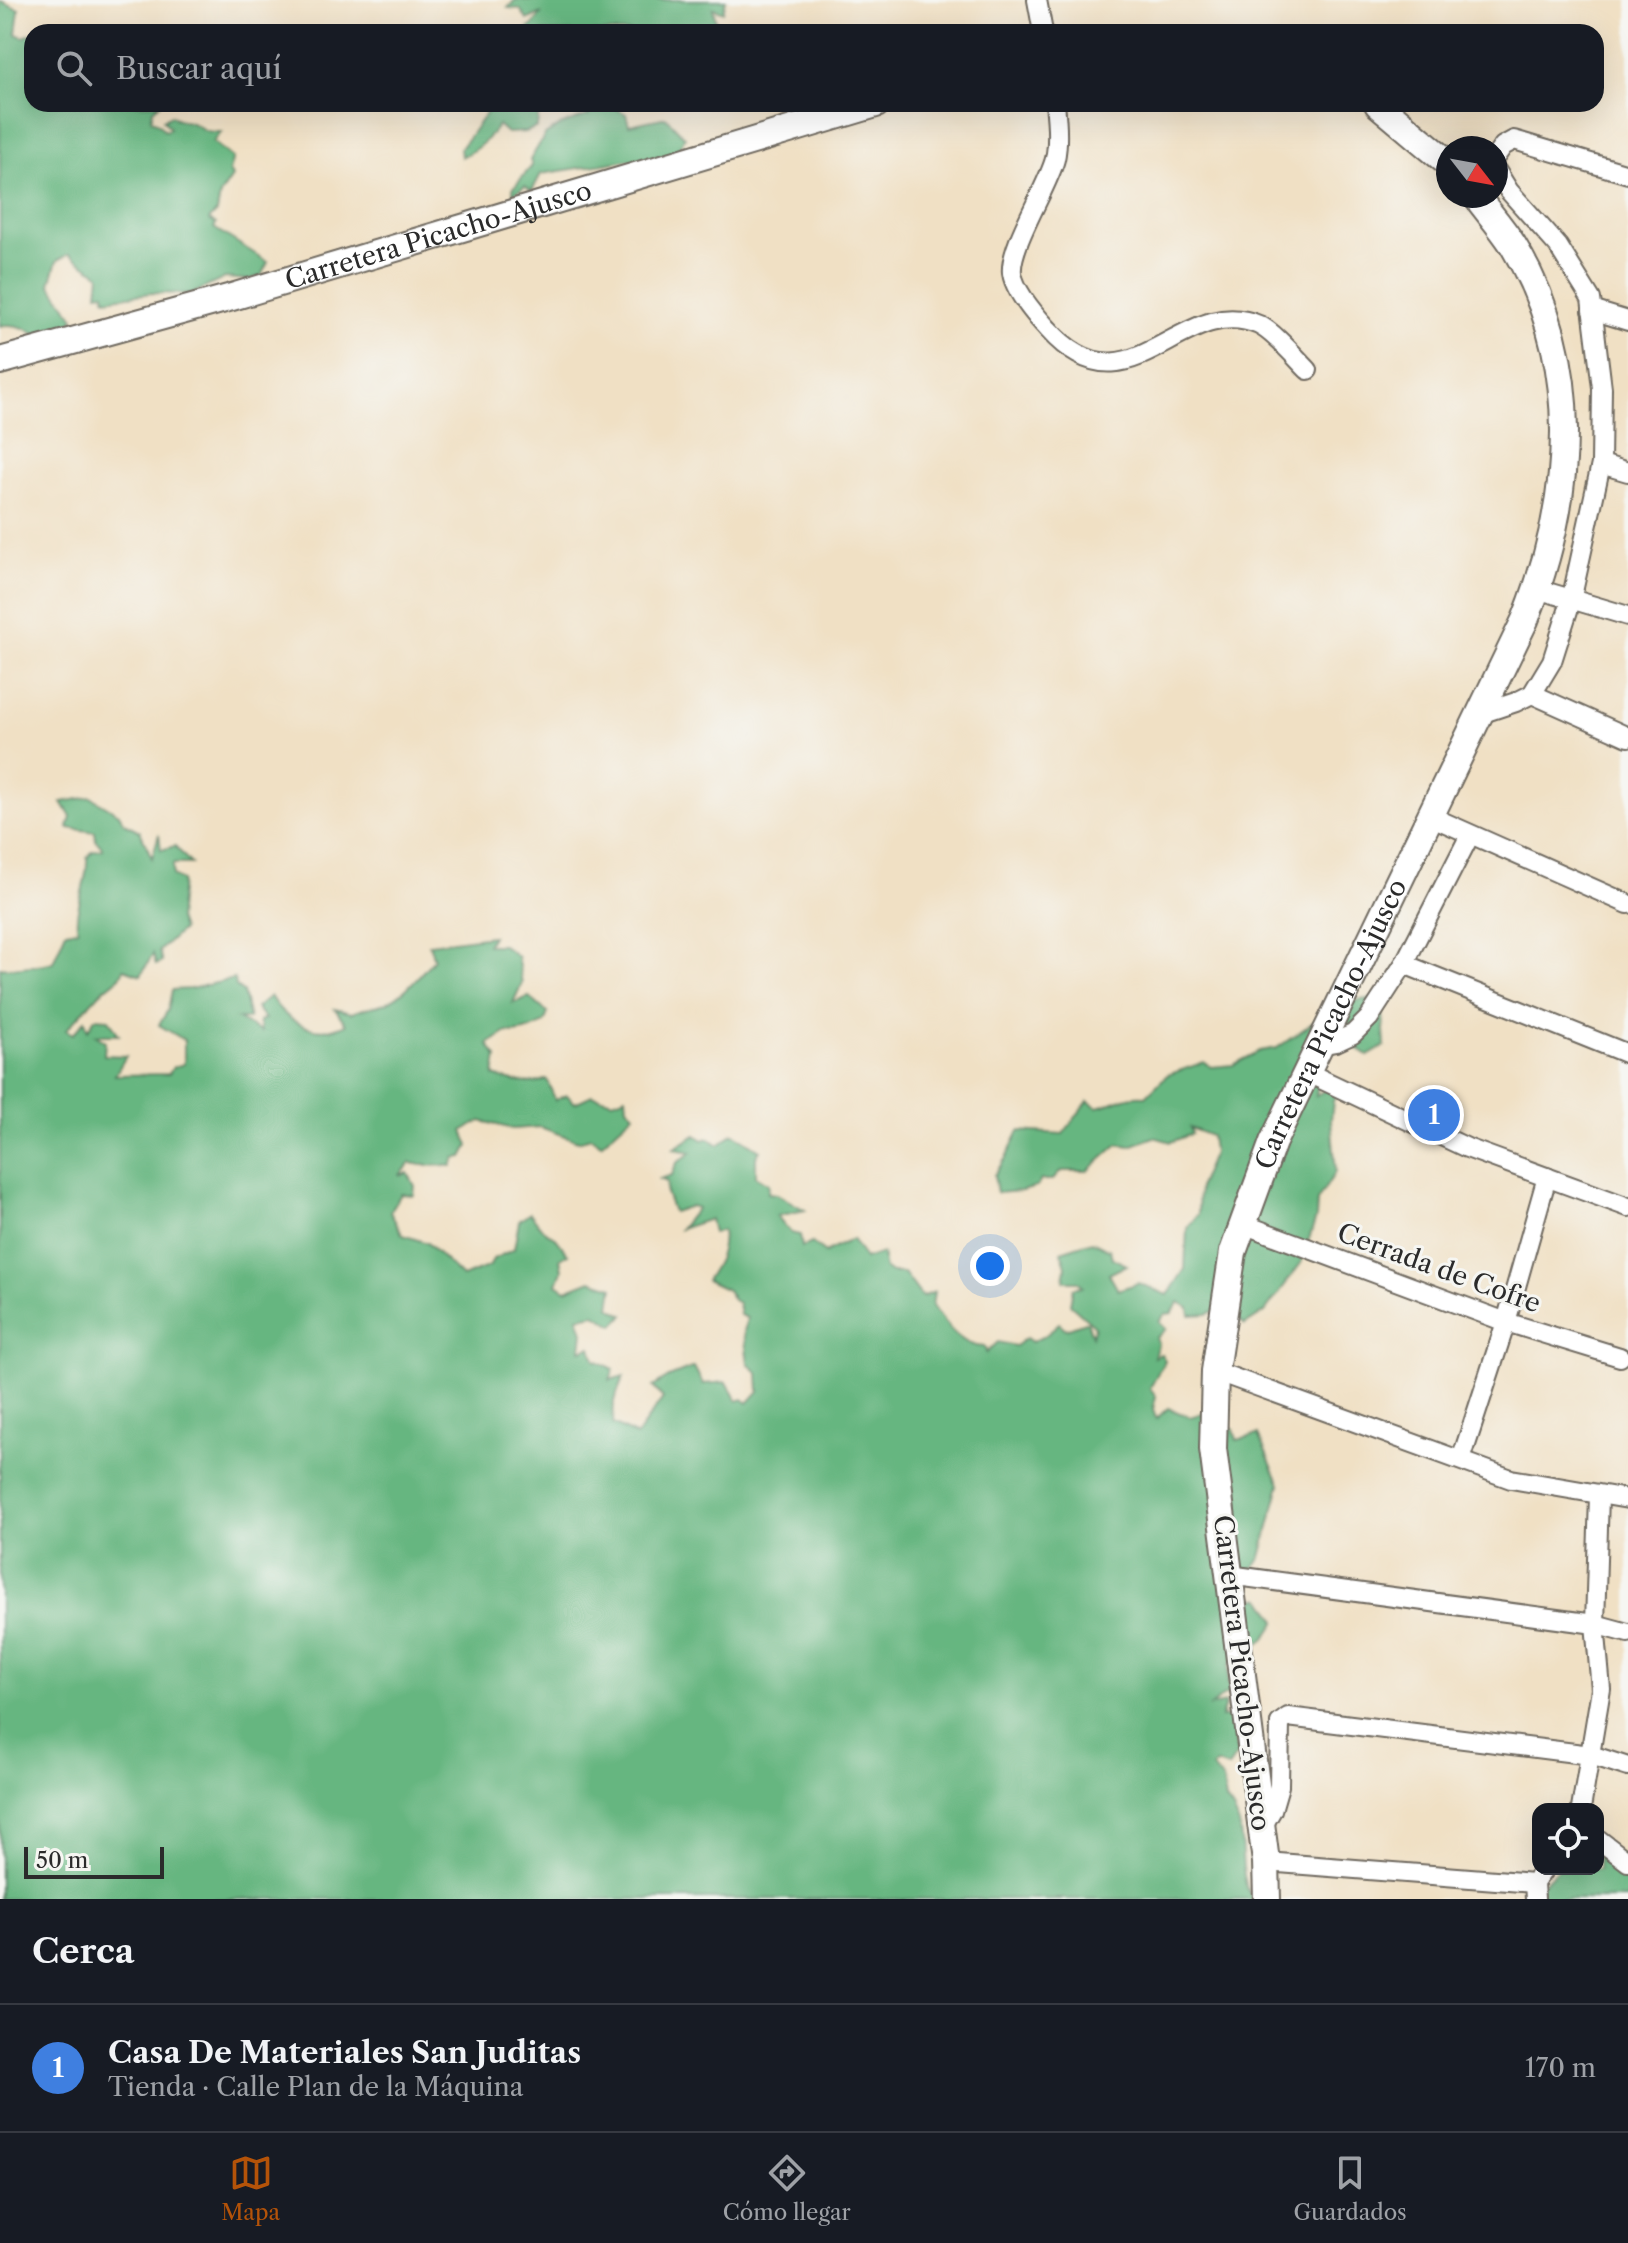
<!DOCTYPE html>
<html lang="es">
<head>
<meta charset="utf-8">
<style>
  :root { --surface:#171b24; --page:#20242c; --text:#f1f3f6; --muted:#9ea1a6; --line:#363941; --accent:#b45309 }
  body { margin:0; font-family:"Libre Caslon Text",serif; background:var(--page); color:var(--text) }
  .controls { position:absolute; right:24px; bottom:24px; display:grid; overflow:hidden; border-radius:16px; box-shadow:0 8px 32px #0002 }
  .controls button { width:72px; height:72px; display:grid; place-items:center; padding:0; border:0; border-bottom:2px solid var(--line); background:var(--surface); color:var(--text); font:40px sans-serif }
  .compass { position:absolute; left:1436px; top:136px; width:72px; height:72px; border-radius:50%; background:var(--surface); box-shadow:0 8px 32px #0002; rotate:121deg }
  .scale { position:absolute; left:24px; bottom:20px; width:140px; box-sizing:border-box; padding-left:8px; border:4px solid #2b2b2b; border-top:0; font-size:22px; line-height:28px; white-space:nowrap; color:#2b2b2b; -webkit-text-stroke:6px #f6f6f2; paint-order:stroke }
  .you { position:absolute; left:990px; top:1266px; width:28px; height:28px; margin:-20px; border:6px solid #fff; border-radius:50%; background:#1a73e8; box-shadow:0 0 0 12px #1a73e833 }
  .badge { display:grid; place-items:center; width:52px; height:52px; border-radius:50%; background:var(--accent); color:#fff; font-size:26px; font-weight:700 }
  .pin { position:absolute; translate:-50% -50%; border:4px solid #fff; box-shadow:0 2px 8px #0006 }
  .list { margin:0; padding:0; list-style:none }
  h2 { display:flex; justify-content:space-between; align-items:center; height:104px; margin:0; padding:0 32px; font-size:34px }
  h2 small { font-size:26px; font-weight:400; color:var(--muted) }
  .list li { display:grid; grid-template-columns:52px 1fr auto; gap:24px; align-items:center; box-sizing:border-box; height:128px; padding:0 32px; border-top:2px solid var(--line) }
  .list b { display:block; font-size:30px; white-space:nowrap }
  .list p { margin:0; font-size:26px; white-space:nowrap; color:var(--muted) }
  .list em { font-size:26px; font-style:normal; color:var(--muted) }
  .icon { flex:none; width:44px; height:44px; fill:none; stroke:currentColor; stroke-width:2; stroke-linecap:round; stroke-linejoin:round }
  .map { position:relative; flex:none; width:1628px; height:1899px; overflow:hidden }
  .search { position:absolute; background:var(--surface); box-shadow:0 8px 32px #0002; left:24px; right:24px; top:24px; height:88px; display:flex; align-items:center; gap:20px; box-sizing:border-box; padding:0 28px; border-radius:24px; color:var(--muted); font-size:30px }
  .sheet { height:232px; background:var(--surface) }
  nav { display:flex; justify-content:space-around; align-items:center; box-sizing:border-box; height:112px; border-top:2px solid var(--line); background:var(--surface); font-size:22px; color:var(--muted) }
  nav a { display:grid; justify-items:center; gap:4px }
  nav .on { color:var(--accent) }
  .map>svg:first-child { display:block }
  .forest { fill:#66b680; stroke:#487056; stroke-width:2 }
  .lines { fill:none; stroke-linecap:round; stroke-linejoin:round }
  .street-casing { stroke:#706a61; stroke-width:22 }
  .secondary-casing { stroke:#706a61; stroke-width:30 }
  .street { stroke:#fff; stroke-width:18 }
  .secondary { stroke:#fff; stroke-width:26 }
  .labels { text-anchor:middle; dominant-baseline:central; stroke-width:6; stroke-linejoin:round; paint-order:stroke }
  .street-label { font-size:26px; fill:#2b2b2b; stroke:#f6f6f2 }
</style>
</head>
<body>
<div class="map">
<svg width="1628" height="1899" viewBox="0 0 1628 1899">
  <rect width="100%" height="100%" fill="#f6f6f2"/>
  <filter id="ink" filterUnits="userSpaceOnUse"><feTurbulence type="fractalNoise" baseFrequency=".0125" numOctaves="2"/><feDisplacementMap in="SourceGraphic" scale="16" xChannelSelector="R" yChannelSelector="G"/><feConvolveMatrix kernelMatrix="1 2 1 2 8 2 1 2 1" color-interpolation-filters="sRGB"/></filter>
  <filter id="wash" filterUnits="userSpaceOnUse"><feTurbulence type="fractalNoise" baseFrequency=".006" numOctaves="4" result="noise"/><feDisplacementMap in="SourceGraphic" scale="32" xChannelSelector="R" yChannelSelector="G"/><feGaussianBlur stdDeviation="1.8" result="paint"/><feColorMatrix in="noise" values="0 0 0 0 0 0 0 0 0 0 0 0 0 0 0 0 0 1.4 0 .05"/><feComposite in="paint" operator="in"/></filter>
  <g filter="url(#wash)">
    <rect width="100%" height="100%" fill="#f0e0c4"/>
    <g class="forest">
      <polygon points="515,0 726,0 723,12 713,8 716,22 730,22 725,32 523,32 533,25 542,13 527,20 520,9 508,8"/>
      <path d="M0,1L19,9L16,34L23,37L32,34V104H160L153,110L151,120L157,122L165,131L170,128L163,120L171,115C178,121 181,120 189,122C206,128 199,132 221,132L213,142L233,158L229,171L232,177L220,195L217,212L209,220L216,224L214,228L268,262L261,276L248,280L225,278L192,294L152,293L106,299L104,292L98,293L100,275L69,254L57,261L50,284L74,318L69,325V339L58,331L43,340C30,330 17,322 0,326Z"/>
      <path d="M486,104H545L539,110L537,127L526,132L507,133L498,125C487,140 479,149 461,157L460,148C470,137 476,125 486,114Z"/>
      <polygon points="575,104 608,104 626,114 629,125 666,117 685,137 672,161 635,165 629,160 541,174 532,191 525,186 513,194 513,188 532,166 530,160 545,135 561,125 589,115 583,107"/>
      <path d="M91,797L119,814L124,823L140,831L152,858L159,834L161,850L175,846L191,864H173V876L182,881L178,919L182,930L159,951L162,962L156,965L153,954L141,975L124,969L120,977L100,993L66,1030L73,1034L85,1020L88,1030L95,1018L109,1019L119,1035H95L105,1041L104,1055L126,1056L115,1075L169,1074L173,1067L184,1064V1040L159,1025L168,1010L172,990L190,989L234,979L236,987L243,992L249,1019H238L261,1032L259,1021L265,1019L256,1008L270,996C286,1022 316,1039 346,1024L335,1009L352,1013C364,1007 377,1007 388,1002C407,992 419,975 434,959L429,944L492,936L487,945H502L517,956L522,983L513,1003L529,997L548,1013L544,1023C533,1029 519,1035 507,1032L488,1044L497,1057L494,1076C512,1081 529,1087 547,1079L555,1100L567,1095L575,1103L592,1095L613,1101L626,1096L627,1106L634,1114L601,1144L591,1137L578,1141L540,1127L513,1129L481,1121L463,1131L469,1146L463,1157L455,1158L452,1166C435,1164 429,1168 411,1163L399,1176L408,1173L415,1186L414,1195L401,1194L390,1212L403,1235L427,1243L462,1277L490,1266L493,1259L514,1249L519,1221L530,1213L545,1232L555,1237L568,1254L560,1258L562,1270L557,1284L566,1290L591,1280L613,1287L610,1307L624,1315L614,1325L595,1314L578,1317L583,1332L581,1350L591,1347L595,1360L614,1369L610,1380L624,1376L614,1401L613,1424L636,1436L663,1398L653,1387L669,1377L694,1367L703,1384L727,1382L737,1401L743,1399L748,1403L759,1391L758,1373L748,1363L744,1332L747,1318L740,1315L738,1303L733,1300L727,1290L706,1280C717,1264 725,1250 722,1230L713,1233L710,1219L680,1229L697,1208L691,1206L673,1212L666,1193L667,1182L660,1179L672,1175L677,1163L692,1152L673,1149L696,1135L703,1140L709,1138L719,1145L733,1133L760,1150L756,1157V1176L769,1184L768,1193L777,1194L805,1210L777,1216L791,1233L800,1235L802,1247L812,1243L825,1253L852,1239L865,1259L882,1253L885,1269L892,1273H904L922,1297L934,1292L932,1306C946,1324 960,1347 985,1347L986,1353L998,1342L1015,1346L1026,1338L1032,1342L1046,1335L1059,1323L1066,1329L1087,1321L1092,1336L1095,1326L1070,1304L1073,1288L1083,1286L1078,1281H1064L1066,1266L1061,1251L1092,1241L1110,1250L1112,1258L1127,1265L1109,1274L1118,1290L1138,1283L1168,1295L1185,1269L1187,1228L1198,1214L1199,1186L1213,1153L1211,1136L1190,1128L1192,1134L1171,1142L1154,1137L1130,1146L1118,1144L1088,1171H1061L1053,1180H1041L1037,1187L1022,1191L997,1193L994,1175L1006,1158L1019,1131L1063,1134L1088,1101L1097,1107C1118,1103 1124,1094 1146,1096L1167,1075L1204,1062L1211,1067L1233,1065L1260,1051L1277,1048L1318,1019L1354,1001L1375,998L1383,1015L1385,1046L1368,1056L1338,1035L1323,1052L1316,1096L1332,1085L1339,1091L1333,1101L1331,1120L1336,1171L1317,1201L1316,1218L1301,1263L1265,1312L1245,1325L1237,1318L1217,1310L1207,1314L1190,1315L1189,1308L1179,1302L1172,1313L1165,1314L1159,1322L1166,1329L1156,1338L1158,1344L1154,1357L1161,1354L1165,1360L1150,1388L1156,1396L1153,1409L1156,1419L1168,1408L1190,1417C1207,1411 1213,1409 1229,1418L1227,1425L1234,1429L1237,1440L1258,1435L1280,1484L1261,1557L1251,1572L1233,1584L1245,1599L1262,1598L1277,1621L1265,1639L1253,1648L1246,1632L1229,1666L1228,1684L1241,1695L1225,1694L1211,1706L1226,1703L1221,1717L1234,1716L1232,1723L1237,1754L1228,1768L1217,1764L1212,1768L1223,1780L1226,1801C1252,1827 1233,1870 1253,1899H0V967C10,969 43,965 53,962L66,931L78,929C72,914 89,880 87,858L93,851L103,849L96,840L95,832L68,828L71,817L62,802Z"/>
      <polygon points="1598,1848 1628,1874 1628,1899 1541,1899 1540,1886 1558,1869 1598,1869"/>
    </g>
  </g>
  <g filter="url(#ink)">
    <g class="lines">
      <g class="street-casing">
        <g id="street">
          <polyline points="1037,0 1043,32"/>
          <path d="M1055,104C1057,121 1059,141 1055,159C1048,187 1009,246 1012,273C1015,292 1035,315 1048,329C1129,421 1181,291 1259,325C1274,332 1296,358 1308,370"/>
          <polyline points="1496,156 1503,146 1514,140 1628,174"/>
          <polyline points="1592,310 1628,321"/>
          <polyline points="1601,464 1628,472"/>
          <polyline points="1537,589 1628,616"/>
          <polyline points="1532,694 1628,737"/>
          <polyline points="1480,714 1516,702 1532,694 1552,661 1571,601 1601,464 1602,388 1591,299 1558,246 1509,191 1496,170"/>
          <polyline points="1430,816 1628,904"/>
          <polyline points="1404,964 1628,1054"/>
          <polyline points="1319,1045 1336,1042 1353,1034 1369,1018 1404,964 1470,835"/>
          <polyline points="1306,1072 1467,1148 1628,1207"/>
          <polyline points="1243,1224 1506,1322 1620,1357"/>
          <polyline points="1215,1371 1511,1479 1628,1499"/>
          <polyline points="1461,1460 1506,1322 1547,1177"/>
          <polyline points="1229,1575 1595,1624 1628,1633"/>
          <polyline points="1581,1809 1601,1689 1595,1624 1599,1496"/>
          <polyline points="1261,1829 1272,1810 1279,1786 1280,1723 1288,1717 1591,1755 1628,1767"/>
          <polyline points="1598,1839 1628,1862"/>
          <polyline points="1266,1862 1534,1883"/>
          <polyline points="1535,1899 1534,1883 1544,1869"/>
        </g>
      </g>
      <g class="secondary-casing">
        <g id="secondary">
          <polyline points="1378,104 1448,163"/>
          <path id="s1" d="M0,361L232,297L876,104"/>
          <path id="s2" d="M1267,1899L1266,1862L1213,1449L1215,1371L1233,1252L1273,1142L1525,620C1574,497 1584,362 1513,245C1502,228 1488,212 1476,196"/>
        </g>
      </g>
      <use href="#street" class="street"/>
      <use href="#secondary" class="secondary"/>
    </g>
  </g>
  <g class="labels">
    <g class="street-label">
      <text stroke="none"><textPath href="#s1" startOffset="456">Carretera Picacho-Ajusco</textPath></text>
      <text stroke="none"><textPath href="#s2" startOffset="900">Carretera Picacho-Ajusco</textPath></text>
      <text transform="translate(1439 1268) rotate(20)">Cerrada de Cofre</text>
      <text transform="translate(1242 1673) rotate(83)">Carretera Picacho-Ajusco</text>
    </g>
  </g>
</svg>
<div class="controls">
<button><svg class="icon" aria-label="locate" viewBox="0 0 24 24"><circle cx="12" cy="12" r="6"/><path d="M12 2v4M12 18v4M2 12h4M18 12h4"/></svg></button>
</div>
<svg class="compass" viewBox="-18 -18 36 36"><path d="M0-13l5 13h-10z" fill="#e53935"/><path d="M0 13l5-13h-10z" fill="#9ea1a6"/></svg>
<div class="scale">50 m</div>
<div class="you"></div>
<div class="pin badge" style="left:1434px;top:1115px;background:#3f7fe0">1</div>
<div class="search"><svg class="icon" aria-label="search" viewBox="0 0 24 24"><circle cx="10" cy="10" r="6"/><path d="M15 15l6 6"/></svg>Buscar aquí</div>
</div>
<section class="sheet">
<h2>Cerca<small></small></h2>
<ul class="list">
<li><span class="badge" style="background:#3f7fe0">1</span><div><b>Casa De Materiales San Juditas</b><p>Tienda · Calle Plan de la Máquina</p></div><em>170 m</em></li>
</ul>
</section>
<nav>
<a class="on"><svg class="icon" aria-label="map" viewBox="0 0 24 24"><path d="M3 6l6-2 6 2 6-2v14l-6 2-6-2-6 2zM9 4v14M15 6v14"/></svg>Mapa</a>
<a><svg class="icon" aria-label="directions" viewBox="0 0 24 24"><path d="M12 3l9 9-9 9-9-9zM9 14v-3h6M13 9l2 2-2 2"/></svg>Cómo llegar</a>
<a><svg class="icon" aria-label="saved" viewBox="0 0 24 24"><path d="M7 4h10v16l-5-4-5 4z"/></svg>Guardados</a>
</nav>
</body>
</html>
